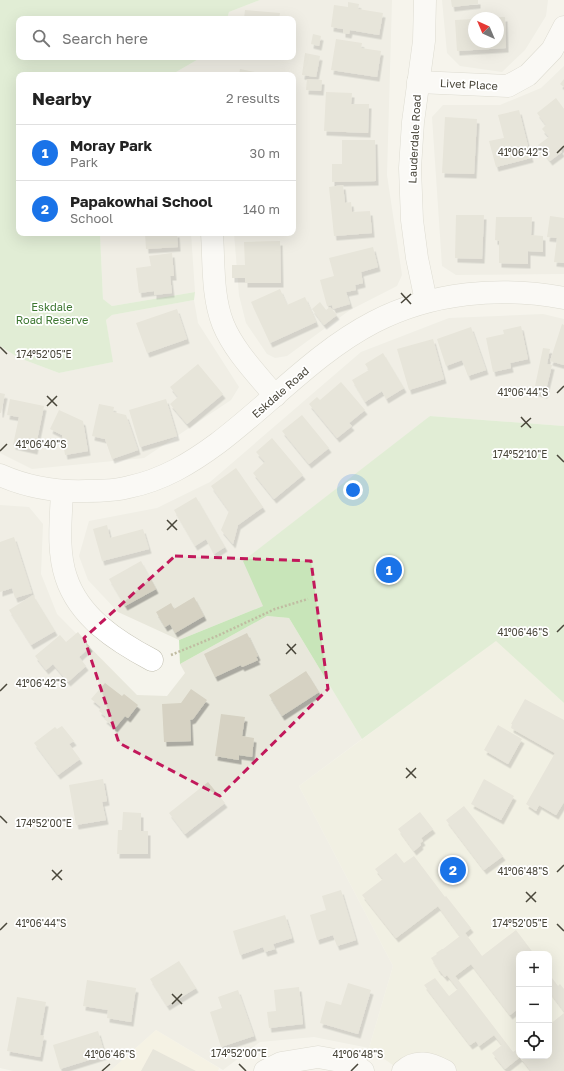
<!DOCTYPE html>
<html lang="en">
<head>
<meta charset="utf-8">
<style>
  :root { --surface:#fff; --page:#f6f6f6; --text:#222; --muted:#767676; --line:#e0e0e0; --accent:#1a73e8 }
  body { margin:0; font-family:"Golos Text",sans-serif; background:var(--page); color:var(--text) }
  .controls { position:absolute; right:12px; bottom:12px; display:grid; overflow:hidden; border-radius:8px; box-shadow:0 4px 16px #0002 }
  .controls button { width:36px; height:36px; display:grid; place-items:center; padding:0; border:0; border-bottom:1px solid var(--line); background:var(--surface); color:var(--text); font:20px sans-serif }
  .compass { position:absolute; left:468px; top:12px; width:36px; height:36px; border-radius:50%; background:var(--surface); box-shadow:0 4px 16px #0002; rotate:316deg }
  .you { position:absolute; left:353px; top:490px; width:14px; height:14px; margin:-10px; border:3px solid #fff; border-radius:50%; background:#1a73e8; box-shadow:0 0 0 6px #1a73e833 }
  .badge { display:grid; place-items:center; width:26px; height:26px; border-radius:50%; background:var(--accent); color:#fff; font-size:13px; font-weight:700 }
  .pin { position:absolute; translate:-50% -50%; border:2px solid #fff; box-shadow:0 1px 4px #0006 }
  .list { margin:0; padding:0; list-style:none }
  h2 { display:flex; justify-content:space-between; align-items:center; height:52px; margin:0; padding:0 16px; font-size:17px }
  h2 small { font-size:13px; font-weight:400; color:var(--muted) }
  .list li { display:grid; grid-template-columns:26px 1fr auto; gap:12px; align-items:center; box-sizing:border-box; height:56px; padding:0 16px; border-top:1px solid var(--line) }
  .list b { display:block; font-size:15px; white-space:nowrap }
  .list p { margin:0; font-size:13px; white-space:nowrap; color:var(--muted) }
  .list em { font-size:13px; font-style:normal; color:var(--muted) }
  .icon { flex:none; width:22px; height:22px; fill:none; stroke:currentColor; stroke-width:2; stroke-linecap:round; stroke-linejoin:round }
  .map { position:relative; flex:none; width:564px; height:1071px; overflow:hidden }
  .search { position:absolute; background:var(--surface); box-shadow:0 4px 16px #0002; left:16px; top:16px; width:280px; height:44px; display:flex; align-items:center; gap:10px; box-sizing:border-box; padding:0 14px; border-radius:8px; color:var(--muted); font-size:15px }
  .panel { position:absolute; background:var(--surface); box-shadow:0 4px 16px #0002; left:16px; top:72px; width:280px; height:164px; border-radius:8px }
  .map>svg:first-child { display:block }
  .residential { fill:#e8e7db; fill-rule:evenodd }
  .commercial { fill:#f4efda }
  .education { fill:#ecebd8; fill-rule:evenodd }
  .green { fill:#c8e5b9 }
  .building { fill:#d6d2c3; filter:url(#shadow) }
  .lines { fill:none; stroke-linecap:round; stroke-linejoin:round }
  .minor-casing { stroke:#c0beaf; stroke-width:23 }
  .path { stroke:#c0bca2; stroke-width:2.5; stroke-dasharray:2 2; stroke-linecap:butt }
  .minor { stroke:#fff; stroke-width:22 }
  .marked { fill:none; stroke:#c2185b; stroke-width:3; stroke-dasharray:8 5; stroke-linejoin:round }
  .ticks { fill:none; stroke:#49463a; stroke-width:1.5 }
  .labels { text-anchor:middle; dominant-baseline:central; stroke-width:3.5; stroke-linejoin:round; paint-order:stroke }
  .street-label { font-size:11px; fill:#49463a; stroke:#fff }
  .park-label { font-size:11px; fill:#3d7731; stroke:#fff }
  .ticks-label { font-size:10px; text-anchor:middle; fill:#49463a; stroke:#fff; stroke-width:3.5; stroke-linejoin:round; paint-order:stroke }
</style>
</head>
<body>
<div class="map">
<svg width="564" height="1071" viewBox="0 0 564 1071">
  <defs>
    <filter id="shadow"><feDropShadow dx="2.5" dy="4.5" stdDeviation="0" flood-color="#0004"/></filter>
  </defs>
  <rect width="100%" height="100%" fill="#f5f4ec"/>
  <g class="residential">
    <polygon points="260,0 392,0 387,175 402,275 397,286 350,310 287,356 275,358 267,354 246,323 239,295 234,233 293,233 293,75 171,75 202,57 293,57 293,19 227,19 229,12"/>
    <path d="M442,0H548L546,16L525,50L502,72L460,66L447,53ZM474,18H498V42H474Z"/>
    <polygon points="564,66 564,274 456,275 442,266 432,117 443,105 500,105 541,88"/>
    <polygon points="100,233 191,233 195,292 112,306 103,299"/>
    <polygon points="194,300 198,323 239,387 231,400 144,458 32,469 0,453 0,346 19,358 59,373 112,362 106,320 112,315"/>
    <polygon points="543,314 564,319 564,426 430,416 263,606 179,640 118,612 88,580 79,556 89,521 157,508 210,482 361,352 449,318"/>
    <polygon points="0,505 29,507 43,524 41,574 57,614 137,695 167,696 185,673 180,664 267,616 289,618 362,739 299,786 393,966 369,1048 314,1037 260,1042 223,1070 156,1030 110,1071 13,1071 0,1068"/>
  </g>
  <polygon class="commercial" points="156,1030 219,1068 218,1071 110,1071"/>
  <path class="education" d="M496,640L564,703V1071H401L369,1048L393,966L299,786ZM519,954H549V1056H519Z"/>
  <g class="green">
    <polygon points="0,0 260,0 229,12 227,19 19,19 19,57 202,57 171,75 19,75 19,233 100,233 103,299 112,306 195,292 194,300 112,315 106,320 113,362 59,373 19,358 0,346"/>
    <polygon points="430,416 564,426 564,703 496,641 362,739 289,618 267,616 180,664 179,640 263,606 243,561"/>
  </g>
  <g class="building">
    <polygon points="451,0 478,0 478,4 452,7"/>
    <polygon points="348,2 359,4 358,9 383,13 379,35 350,30 349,34 343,33 343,29 331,27 334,5 348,7"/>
    <polygon points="245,10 280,13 279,19 244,19"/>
    <polygon points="498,17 505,17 506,48 457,51 455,20 474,19 474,42 498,42"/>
    <polygon points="313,34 321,36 319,46 311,44"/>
    <polygon points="336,39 362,43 361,48 381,51 377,77 331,70"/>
    <polygon points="305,53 320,56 316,77 302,75"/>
    <polygon points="240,69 265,74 265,75 239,75"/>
    <polygon points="307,79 322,80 321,91 306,90"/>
    <polygon points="564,79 564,87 560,84"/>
    <polygon points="326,92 352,93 351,104 369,104 368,133 324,131"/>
    <polygon points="556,98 564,109 564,146 560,149 562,152 550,161 538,145 549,137 542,129 546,125 537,113"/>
    <polygon points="519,110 531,158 496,167 489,141 504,138 498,115"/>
    <polygon points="445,117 477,119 474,174 442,173"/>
    <polygon points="342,140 375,140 376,181 332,182 332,164 342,164"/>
    <polygon points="343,185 345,203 351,202 352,212 370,211 372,233 334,236 329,187"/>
    <polygon points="456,215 484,215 482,259 455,258"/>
    <polygon points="550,216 564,218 564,263 554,262 557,238 547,237"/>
    <polygon points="496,217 532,217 531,235 543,236 543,252 528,251 528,264 499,263 499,241 495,240"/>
    <polygon points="145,233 177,233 178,247 146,249"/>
    <polygon points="280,241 281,283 245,283 245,278 232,278 232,265 245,265 244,242"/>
    <polygon points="373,247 378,267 361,272 363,283 355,285 356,290 346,292 350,304 333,309 332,305 327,306 320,280 334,276 329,258"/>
    <polygon points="172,253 174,276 170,276 172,293 154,295 154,291 139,293 136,268 151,266 149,256"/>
    <polygon points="280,289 287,305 305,297 316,322 270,343 251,302"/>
    <polygon points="320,302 326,310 330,307 337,315 324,325 312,309"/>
    <polygon points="177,309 187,339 147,353 136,323"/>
    <polygon points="562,324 564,325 564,365 550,361"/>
    <polygon points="521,326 528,359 510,363 511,368 493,372 486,338 504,334 503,330"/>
    <polygon points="471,327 486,370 468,376 462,360 446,366 437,339"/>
    <polygon points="433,339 444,379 409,390 397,349"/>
    <polygon points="543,348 550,349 547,364 552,365 545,394 534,391"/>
    <polygon points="383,353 404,388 386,399 382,391 365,402 352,380 369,370 365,364"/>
    <polygon points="198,364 223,394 187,424 170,404 178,397 170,387"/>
    <polygon points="341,382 365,410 349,423 352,426 337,438 309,404 317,397 320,400"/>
    <polygon points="0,393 5,394 1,413 0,413"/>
    <polygon points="10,399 44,406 35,450 13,445 19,417 7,415"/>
    <polygon points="166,399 177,436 140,447 129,410"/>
    <polygon points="99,404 114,407 113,412 126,415 138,450 112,459 105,439 92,436"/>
    <polygon points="59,410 83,421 88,451 65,455 62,435 50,429"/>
    <polygon points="302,415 329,448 309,464 282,431"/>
    <polygon points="272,438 303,475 274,499 253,473 265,462 256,452"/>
    <polygon points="236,468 263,507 238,525 233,544 221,530 229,511 211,486"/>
    <polygon points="196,497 225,547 214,554 206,539 195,546 174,510"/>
    <polygon points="107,525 110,538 143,529 149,549 102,561 93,529"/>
    <polygon points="14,537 32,593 15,598 12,588 0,592 0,542"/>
    <polygon points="141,561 156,589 125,606 109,579"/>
    <polygon points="33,595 55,631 31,645 9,610"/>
    <polygon points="194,597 204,616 175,633 170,624 165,627 156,612 171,603 174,609"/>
    <polygon points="78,632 90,647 79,657 86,666 68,682 53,664 46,670 35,656 60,635 66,642"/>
    <polygon points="247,633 258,656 256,657 258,660 242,667 241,665 215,677 204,654"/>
    <polygon points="306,671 319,692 282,716 269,695"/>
    <polygon points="105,683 122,696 124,694 138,705 128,718 125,716 115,728 104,719 106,717 99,711 101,707 91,699"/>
    <polygon points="191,689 207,700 193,719 190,720 191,741 164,742 162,704 181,703"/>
    <polygon points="525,699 564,720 564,802 556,815 539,805 536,811 526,804 555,753 511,728 512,724 511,724"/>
    <polygon points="221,714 245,717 242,736 254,738 252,757 239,755 239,760 215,756"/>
    <polygon points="498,725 522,739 508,764 484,750"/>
    <polygon points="62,726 74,741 69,744 80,759 58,775 34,743 55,727 57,729"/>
    <polygon points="103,779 107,801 102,802 106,820 76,825 69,785"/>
    <polygon points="484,779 514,796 501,820 471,804"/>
    <polygon points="208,782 225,803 185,834 169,813"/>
    <polygon points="464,806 503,856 484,870 446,820"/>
    <polygon points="123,812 141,813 141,831 148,831 148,854 117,854 118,830 122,830"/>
    <polygon points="420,812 433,829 421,838 423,841 420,843 421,845 414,851 398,829"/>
    <polygon points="396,853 404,863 414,856 445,897 446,896 471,928 465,933 482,956 516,930 534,954 519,954 519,1008 510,1015 471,964 455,976 513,1052 519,1048 519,1056 549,1056 549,1025 564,1013 564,1071 531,1071 520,1057 505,1069 492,1053 502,1045 494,1035 479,1046 476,1041 470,1045 424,985 435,978 449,996 458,989 447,975 445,977 440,971 439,971 431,958 437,954 436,953 442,949 443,949 460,936 438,906 396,938 362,895 383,879 375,869"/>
    <polygon points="341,890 356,940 337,946 333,935 317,940 310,915 326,910 322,896"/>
    <polygon points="285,915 292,938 273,944 275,949 265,952 263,947 240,955 233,931"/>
    <polygon points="179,961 196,988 167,1006 150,979"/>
    <polygon points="549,974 558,986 560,984 564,989 564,1011 549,991"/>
    <polygon points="87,980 136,988 131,1022 107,1018 108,1010 83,1006"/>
    <polygon points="348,983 371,990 358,1034 320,1023 326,1001 341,1005"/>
    <polygon points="299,987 303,1024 269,1028 267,1012 276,1011 274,990"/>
    <polygon points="238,990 254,1036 221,1047 210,1012 222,1008 218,997"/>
    <polygon points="17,997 46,1002 40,1035 44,1036 40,1057 7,1051"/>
    <polygon points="98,1031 105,1055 60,1069 53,1045"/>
    <polygon points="153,1049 196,1071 141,1071"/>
  </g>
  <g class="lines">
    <g class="minor-casing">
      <g id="minor">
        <polyline points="425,0 424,41 413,122 410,168 412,220 417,258 426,301"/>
        <polyline points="418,82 508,86 528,75 552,50 564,27"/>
        <path d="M212,233C214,263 212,296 223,324C234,351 257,374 275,396"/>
        <path d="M0,475C27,487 56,492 86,491C100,491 115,491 129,487C163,480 191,463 218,443C271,403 316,352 374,322C432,292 501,286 564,298"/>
        <path d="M62,491C61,519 57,550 66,577C79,617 116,641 152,660"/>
        <polyline points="265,1071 281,1063 318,1057 352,1063 363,1071"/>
        <path d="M403,1071C416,1059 430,1063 445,1071"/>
      </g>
    </g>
    <polyline class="path" points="171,655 217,636 275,609 308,599"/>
    <use href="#minor" class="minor"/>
  </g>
  <path d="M0 0H564V1071H0ZM175,556L311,561L328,689L220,796L119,743L84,638Z" fill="#f5f4ec" fill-opacity=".55" fill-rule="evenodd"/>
  <path class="marked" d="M175,556L311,561L328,689L220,796L119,743L84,638Z"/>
  <path class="ticks" d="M557,153L564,146M401,293L411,304M401,303L411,294M0,347L7,354M557,393L564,386M47,396L57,406M47,406L57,396M521,417L531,428M521,427L531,418M0,451L7,444M557,455L564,462M167,520L177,530M167,530L177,520M557,632L564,625M287,644L296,654M286,654L296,644M0,691L7,684M406,768L416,778M406,778L416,768M0,816L7,823M52,870L62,880M557,872L564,865M52,880L62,870M526,892L536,902M526,902L536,892M557,924L564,931M0,930L7,923M172,994L182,1004M172,1004L182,994M239,1064L246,1071M102,1071L110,1064M351,1071L358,1064"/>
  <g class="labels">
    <g class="street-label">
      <text transform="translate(469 84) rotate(3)">Livet Place</text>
      <text transform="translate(414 139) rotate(-87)">Lauderdale Road</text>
      <text transform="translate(280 392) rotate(-41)">Eskdale Road</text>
    </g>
    <g class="park-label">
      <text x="52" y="306">Eskdale<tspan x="52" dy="13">Road Reserve</tspan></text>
    </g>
  </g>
  <g class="ticks-label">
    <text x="523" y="156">41°06'42"S</text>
    <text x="44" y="358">174°52'05"E</text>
    <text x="523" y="396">41°06'44"S</text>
    <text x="41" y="448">41°06'40"S</text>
    <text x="520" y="458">174°52'10"E</text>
    <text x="523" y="636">41°06'46"S</text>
    <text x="41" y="687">41°06'42"S</text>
    <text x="44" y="827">174°52'00"E</text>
    <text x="523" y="875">41°06'48"S</text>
    <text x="41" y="927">41°06'44"S</text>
    <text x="520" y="927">174°52'05"E</text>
    <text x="239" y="1057">174°52'00"E</text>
    <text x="110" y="1058">41°06'46"S</text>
    <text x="358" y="1058">41°06'48"S</text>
  </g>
</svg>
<div class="controls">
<button>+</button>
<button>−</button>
<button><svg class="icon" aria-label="locate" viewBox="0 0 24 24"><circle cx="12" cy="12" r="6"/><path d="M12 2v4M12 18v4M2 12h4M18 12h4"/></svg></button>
</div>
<svg class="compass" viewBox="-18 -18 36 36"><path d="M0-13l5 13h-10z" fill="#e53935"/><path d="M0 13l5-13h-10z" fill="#767676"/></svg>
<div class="you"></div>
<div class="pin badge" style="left:389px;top:570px">1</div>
<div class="pin badge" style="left:453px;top:870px">2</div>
<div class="search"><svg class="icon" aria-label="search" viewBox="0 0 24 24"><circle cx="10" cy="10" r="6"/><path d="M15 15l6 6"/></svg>Search here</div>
<section class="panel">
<h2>Nearby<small>2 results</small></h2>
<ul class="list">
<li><span class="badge">1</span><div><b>Moray Park</b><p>Park</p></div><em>30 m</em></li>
<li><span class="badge">2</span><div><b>Papakowhai School</b><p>School</p></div><em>140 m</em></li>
</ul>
</section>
</div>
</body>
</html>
